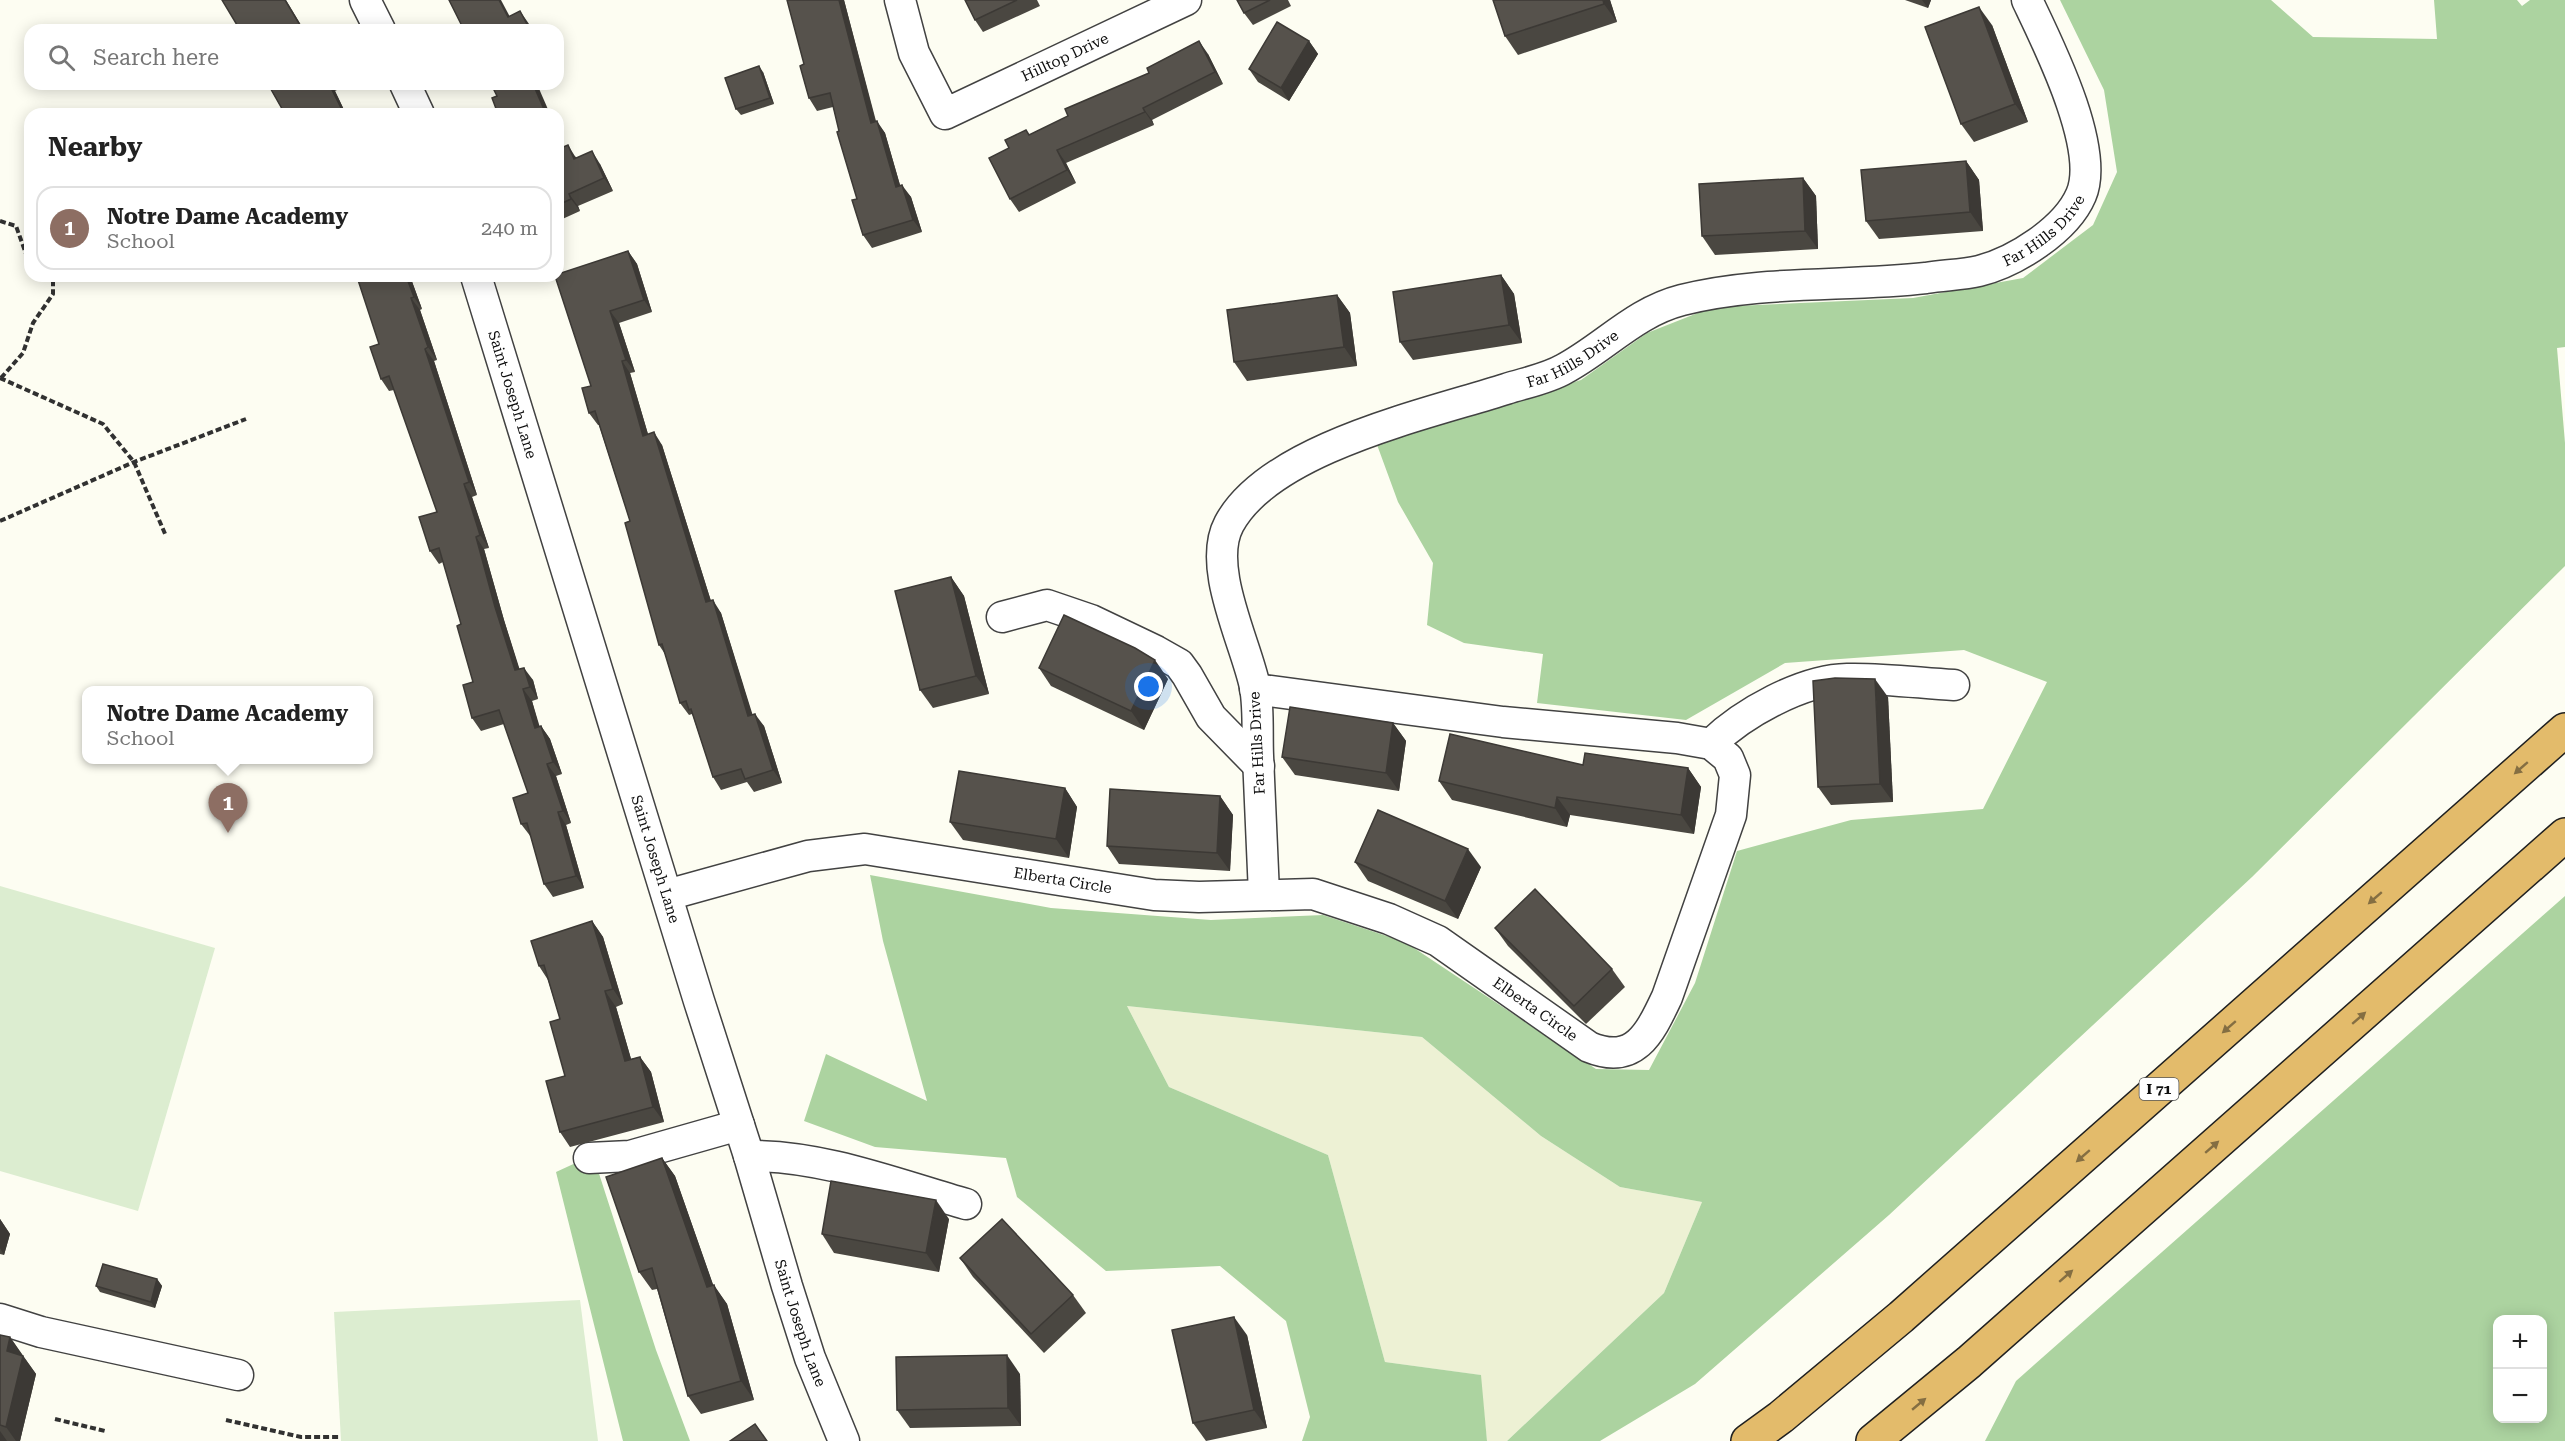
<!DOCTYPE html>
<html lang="en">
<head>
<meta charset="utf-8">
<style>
  :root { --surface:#fff; --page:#f6f6f6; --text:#222; --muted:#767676; --line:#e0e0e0; --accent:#2563eb }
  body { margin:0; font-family:"Roboto Serif",serif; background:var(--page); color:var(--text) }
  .controls { position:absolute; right:18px; bottom:18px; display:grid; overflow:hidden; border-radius:12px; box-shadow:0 3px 15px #0003 }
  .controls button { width:54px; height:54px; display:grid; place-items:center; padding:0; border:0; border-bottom:2px solid var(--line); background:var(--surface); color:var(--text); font:30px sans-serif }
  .you { position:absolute; left:1149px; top:687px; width:21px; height:21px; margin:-15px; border:4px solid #fff; border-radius:50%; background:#1a73e8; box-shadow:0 0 0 9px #1a73e833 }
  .badge { display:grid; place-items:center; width:39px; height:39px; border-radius:50%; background:var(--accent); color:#fff; font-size:20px; font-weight:700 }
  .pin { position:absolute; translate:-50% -50px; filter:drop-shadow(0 2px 3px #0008) }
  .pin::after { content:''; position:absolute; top:32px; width:21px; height:18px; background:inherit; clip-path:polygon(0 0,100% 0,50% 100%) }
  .popup { position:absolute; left:82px; top:686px; width:291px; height:78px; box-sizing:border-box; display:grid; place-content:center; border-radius:12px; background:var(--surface); filter:drop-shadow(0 2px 4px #0005); font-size:20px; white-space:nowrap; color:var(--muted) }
  .popup b { font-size:22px; color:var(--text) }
  .popup::after { content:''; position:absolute; left:50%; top:100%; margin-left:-12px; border:12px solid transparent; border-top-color:var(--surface) }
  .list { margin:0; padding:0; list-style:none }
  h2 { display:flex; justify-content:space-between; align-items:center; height:78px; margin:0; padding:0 24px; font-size:26px }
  h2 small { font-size:20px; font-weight:400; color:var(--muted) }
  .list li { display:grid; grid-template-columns:39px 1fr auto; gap:18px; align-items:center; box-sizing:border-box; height:84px; margin:0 12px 12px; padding:0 12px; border:2px solid var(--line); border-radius:18px }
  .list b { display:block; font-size:22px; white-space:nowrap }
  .list p { margin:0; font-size:20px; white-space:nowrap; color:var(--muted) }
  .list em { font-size:20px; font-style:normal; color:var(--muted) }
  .icon { flex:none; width:33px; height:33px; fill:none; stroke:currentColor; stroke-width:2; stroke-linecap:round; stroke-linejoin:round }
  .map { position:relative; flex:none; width:2565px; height:1441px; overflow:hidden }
  .search { position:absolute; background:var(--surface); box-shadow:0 3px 15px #0003; left:24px; top:24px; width:540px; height:66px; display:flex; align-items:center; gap:15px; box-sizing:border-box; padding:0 21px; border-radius:18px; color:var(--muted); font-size:22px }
  .panel { position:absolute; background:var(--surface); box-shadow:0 3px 15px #0003; left:24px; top:108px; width:540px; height:174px; border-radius:18px }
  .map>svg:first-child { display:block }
  .farmland { fill:#edf1d4 }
  .forest { fill:#acd3a0; fill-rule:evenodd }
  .pitch { fill:#dcedd0 }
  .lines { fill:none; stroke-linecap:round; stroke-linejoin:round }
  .minor-casing { stroke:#424242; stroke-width:33 }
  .highway-casing { stroke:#202020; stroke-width:36 }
  .path { stroke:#313131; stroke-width:4; stroke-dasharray:6 3; stroke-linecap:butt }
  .minor { stroke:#fff; stroke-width:30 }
  .highway { stroke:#e3bb6b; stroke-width:33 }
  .wall { fill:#4a4741 }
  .shaded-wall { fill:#3c3935 }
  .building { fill:#56524c; stroke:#3c3935; stroke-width:1.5 }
  .oneway { fill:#846e42 }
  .labels { text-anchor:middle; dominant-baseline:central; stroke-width:6; stroke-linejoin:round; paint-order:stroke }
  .shield { fill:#fff; stroke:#575757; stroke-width:1.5 }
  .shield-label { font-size:14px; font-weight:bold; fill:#0f0f0f }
  .street-label { font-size:15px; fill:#0f0f0f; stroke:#fff }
</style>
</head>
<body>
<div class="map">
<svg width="2565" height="1441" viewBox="0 0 2565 1441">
  <rect width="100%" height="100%" fill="#fdfdf2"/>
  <polygon class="farmland" points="1127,1006 1422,1037 1541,1136 1620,1187 1702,1202 1664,1293 1507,1441 1487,1441 1480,1375 1385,1362 1328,1155 1169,1087"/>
  <g class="forest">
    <polygon points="2060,0 2271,0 2313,37 2437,39 2434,0 2517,0 2522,6 2530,0 2565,0 2565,347 2557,348 2565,443 2565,566 2252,877 1889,1215 1695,1384 1600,1441 1507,1441 1664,1293 1702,1202 1620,1187 1541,1136 1422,1037 1127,1006 1169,1087 1328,1155 1385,1362 1481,1375 1487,1441 1302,1441 1310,1417 1286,1321 1220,1266 1106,1271 1017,1197 1006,1158 875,1147 804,1121 826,1054 927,1101 883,941 870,875 1051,908 1211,920 1323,915 1405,942 1596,1069 1649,1070 1695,983 1737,851 1851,820 1983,809 2047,682 1964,650 1785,663 1686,720 1537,703 1543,654 1464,643 1427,625 1433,563 1398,502 1376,442 1581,380 1647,333 1713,307 1913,298 2023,278 2093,225 2117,172 2104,90"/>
    <path d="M2565,896V1441H1985L2016,1381ZM2498,1320H2542V1418H2498Z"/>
    <polygon points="593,1155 656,1350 690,1441 623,1441 556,1172"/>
  </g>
  <g class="pitch">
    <polygon points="0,886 215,948 138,1211 0,1171"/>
    <polygon points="580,1300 598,1441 341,1441 334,1312"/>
  </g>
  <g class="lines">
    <g class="minor-casing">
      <g id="minor">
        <polyline points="365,0 380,30"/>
        <path id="s1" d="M900,0L914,53L945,114L1186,0"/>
        <polyline points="405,84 419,114"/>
        <path id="s2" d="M476,276L699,1001L749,1156L787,1286L810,1358L844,1441"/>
        <polyline points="1002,617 1047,605 1091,620 1156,651 1179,664 1187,675 1211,717 1259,766"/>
        <path d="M1711,744C1743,713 1802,680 1847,679C1883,678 1919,683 1954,685"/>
        <path id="s3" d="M1264,894C1262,848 1260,802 1258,756C1257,734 1259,709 1255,687C1246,643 1206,567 1229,524C1270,448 1428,414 1506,389C1524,383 1547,379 1564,369C1605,347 1635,312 1682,300C1761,280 1846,287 1926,278C1944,275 1962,275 1979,271C2015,262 2066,230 2081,195C2101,149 2048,44 2027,0"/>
        <path id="s4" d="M667,895L808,856L865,849L1154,895L1199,897L1313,894L1389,919L1438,941L1589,1047C1635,1066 1650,1033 1667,997L1731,815L1735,775L1728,758L1711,744L1677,738L1503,722L1255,689"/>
        <path d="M749,1156C822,1155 896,1184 966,1204"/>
        <polyline points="589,1158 630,1156 739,1125"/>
        <polyline points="0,1319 41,1332 238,1375"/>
      </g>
    </g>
    <g class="highway-casing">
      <g id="highway">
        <polyline points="1748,1441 1781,1417 1901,1317 2565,730"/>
        <polyline points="1873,1441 1969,1362 2565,835"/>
      </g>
    </g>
    <g class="path">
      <polyline points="0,221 16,226 30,265"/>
      <polyline points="0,378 103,424 134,462 166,536"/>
      <polyline points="1,378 23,353 33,323 53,294 53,276"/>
      <polyline points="0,521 134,462 246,419"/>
      <polyline points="55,1419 105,1431"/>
      <polyline points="226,1420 301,1437 340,1437"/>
    </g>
    <use href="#minor" class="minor"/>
    <use href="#highway" class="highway"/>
  </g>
  <g class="wall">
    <polygon points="787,0 844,0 876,121 885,133 900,185 911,197 922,232 872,248 863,235 857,199 833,107 817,111 809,98 804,64"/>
    <polygon points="965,0 1037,0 1040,6 983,32 975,20"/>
    <polygon points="1237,0 1288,0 1291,6 1253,25 1244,13"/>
    <polygon points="1610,0 1617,22 1518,55 1505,36"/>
    <polygon points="1905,0 1931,0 1928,8"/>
    <polygon points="1992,25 2028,122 1974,142 1961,124"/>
    <polygon points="1309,41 1318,54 1289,101 1258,82 1249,69"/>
    <polygon points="1208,54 1223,84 1152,120 1154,125 1066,163 1076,183 1019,212 1010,199 1009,148 1030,135"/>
    <polygon points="763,72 774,104 741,115 736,109"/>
    <polygon points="268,84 341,84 343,87 335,91 346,114 285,114"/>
    <polygon points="558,133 564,147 577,158 600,164 613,191 578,206 580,211 558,221"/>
    <polygon points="1966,161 1979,180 1983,231 1879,239 1866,221"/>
    <polygon points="1803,178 1816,196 1818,249 1715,255 1702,236"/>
    <polygon points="628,251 637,264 652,312 619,323 635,372 630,373 648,434 662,445 711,601 721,613 752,715 764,726 782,783 754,792 747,782 721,790 713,777 693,716 692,714 689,715 680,703 665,654 659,645 630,521 599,425 598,425 589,413 591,386 555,276"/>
    <polygon points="1501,275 1514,294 1522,343 1413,360 1400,342"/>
    <polygon points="363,276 410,276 422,309 420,310 437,360 434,361 477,495 472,497 489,548 484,549 504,620 519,669 533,680 538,699 532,701 539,727 541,726 550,739 562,774 556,776 571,823 566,825 584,888 553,897 544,884 531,837 521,824 528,793 504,724 481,731 472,718 473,682 461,624 443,562 439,564 430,551 437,512 394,390 389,391 381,379 379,344"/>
    <polygon points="1337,295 1350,313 1357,366 1247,381 1234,362"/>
    <polygon points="951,577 964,596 989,694 933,708 920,690"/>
    <polygon points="1039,668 1168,679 1144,730 1051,686"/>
    <polygon points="1888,697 1893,802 1831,805 1818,787"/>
    <polygon points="1393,723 1406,741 1399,791 1295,775 1282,757"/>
    <polygon points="1583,765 1688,768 1701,787 1694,834 1570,815 1567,827 1452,800 1439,781"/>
    <polygon points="1065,788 1077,807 1069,858 963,840 950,822"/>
    <polygon points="1220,796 1233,815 1230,871 1119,864 1107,846"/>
    <polygon points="1355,862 1481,867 1458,919 1368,881"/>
    <polygon points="592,921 603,937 623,1004 616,1007 631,1059 640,1057 651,1072 664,1122 570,1147 560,1132 565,1076 560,1019 548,980 539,966"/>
    <polygon points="1495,928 1612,969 1625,987 1586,1024 1508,946"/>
    <polygon points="662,1158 675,1176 713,1285 727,1304 754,1400 701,1414 688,1396 657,1289 652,1290 639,1272"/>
    <polygon points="0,1219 10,1234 4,1255 0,1254"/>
    <polygon points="949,1219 939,1272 834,1253 822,1234"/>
    <polygon points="960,1258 1073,1295 1086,1313 1044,1353 973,1277"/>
    <polygon points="157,1279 162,1286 155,1308 100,1292 96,1286"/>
    <polygon points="0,1335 10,1337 36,1374 20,1441 0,1441"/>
    <polygon points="1247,1335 1267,1428 1206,1441 1193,1423"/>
    <polygon points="1020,1374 1021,1426 910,1428 897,1410"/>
  </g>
  <g class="shaded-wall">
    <polygon points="285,0 286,0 304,30 303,30"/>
    <polygon points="499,0 501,0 517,30 508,17"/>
    <polygon points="839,0 844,0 879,135 871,123"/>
    <polygon points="1603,0 1610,0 1617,22 1604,4"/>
    <polygon points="1922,0 1931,0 1928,8"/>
    <polygon points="1979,7 1992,25 2028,122 2015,104"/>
    <polygon points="520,11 529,24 532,30 530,30"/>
    <polygon points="1199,41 1208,54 1223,84 1215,72"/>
    <polygon points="1309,41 1318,54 1289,101 1281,88"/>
    <polygon points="759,66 763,72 774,104 770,98"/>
    <polygon points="329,84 330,84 335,91 346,114 344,114"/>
    <polygon points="533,84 537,84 550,114 546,114"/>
    <polygon points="1143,108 1152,120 1154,125 1145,112"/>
    <polygon points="877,121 885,133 904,199 896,187"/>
    <polygon points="558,133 570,161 561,148 558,141"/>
    <polygon points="568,145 576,158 574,159"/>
    <polygon points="1057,150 1066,163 1076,183 1067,170"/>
    <polygon points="592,151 600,164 613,191 604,178"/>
    <polygon points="1966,161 1979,180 1983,231 1970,212"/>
    <polygon points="1803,178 1816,196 1818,249 1805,231"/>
    <polygon points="902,185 911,197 922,232 913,220"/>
    <polygon points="569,194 578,206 580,211 571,199"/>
    <polygon points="628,251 637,264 652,312 644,300"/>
    <polygon points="1501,275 1514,294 1522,343 1509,325"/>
    <polygon points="406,276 410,276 422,309 414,297"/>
    <polygon points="1337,295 1350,313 1357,366 1344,347"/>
    <polygon points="411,298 420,310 437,360 428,347"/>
    <polygon points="610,311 619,323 635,372 626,360"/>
    <polygon points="425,349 434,361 477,495 469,482"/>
    <polygon points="622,361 630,373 652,448 643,436"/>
    <polygon points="654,432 662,445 715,614 706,602"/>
    <polygon points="464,484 472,497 489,548 480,535"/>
    <polygon points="476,537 484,549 504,620 524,683 515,670 495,607"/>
    <polygon points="951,577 964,596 989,694 976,676"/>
    <polygon points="713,600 721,613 757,729 748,716"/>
    <polygon points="1155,660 1168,679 1144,730 1131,711"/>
    <polygon points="524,668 533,680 538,699 530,687"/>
    <polygon points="1875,679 1888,697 1893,802 1880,784"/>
    <polygon points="523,689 532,701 544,741 535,728"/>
    <polygon points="755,714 764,726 782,783 773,770"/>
    <polygon points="1393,723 1406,741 1399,791 1386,773"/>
    <polygon points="541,726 550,739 562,774 553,762"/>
    <polygon points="547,764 556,776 571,823 563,811"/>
    <polygon points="1688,768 1701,787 1694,834 1681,815"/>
    <polygon points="1065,788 1077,807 1069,858 1056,839"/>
    <polygon points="1220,796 1233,815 1230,871 1217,853"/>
    <polygon points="1557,797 1570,815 1567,827 1555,808"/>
    <polygon points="558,812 566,825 584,888 576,876"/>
    <polygon points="1468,849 1481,867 1458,919 1445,901"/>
    <polygon points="592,921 603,937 623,1004 613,989"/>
    <polygon points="605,991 616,1007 636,1076 625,1061"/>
    <polygon points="640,1057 651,1072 664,1122 653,1107"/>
    <polygon points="662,1158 675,1176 715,1290 714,1285 727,1304 754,1400 741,1381"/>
    <polygon points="936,1200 949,1219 939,1272 926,1253"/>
    <polygon points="0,1219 10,1234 4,1255 0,1248"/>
    <polygon points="157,1279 162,1286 155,1308 151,1302"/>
    <polygon points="1234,1317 1247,1335 1267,1428 1254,1410"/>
    <polygon points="10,1337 23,1356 7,1351"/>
    <polygon points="1007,1355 1020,1374 1021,1426 1008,1408"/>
    <polygon points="23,1356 36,1374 20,1441 16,1441 6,1427"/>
    <polygon points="0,1431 7,1441 0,1441"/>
  </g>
  <g class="building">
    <polygon points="222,0 285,0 303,30 240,30"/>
    <polygon points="449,0 499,0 508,17 520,11 530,30 464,30"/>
    <polygon points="787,0 839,0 871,123 877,121 896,187 902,185 913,220 863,235 852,200 857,199 837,132 839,131 830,93 809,98 800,66 804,64"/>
    <polygon points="965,0 1017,0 975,20"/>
    <polygon points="1237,0 1270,0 1244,13"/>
    <polygon points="1493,0 1603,0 1604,4 1505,36"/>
    <polygon points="1979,7 2015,104 1961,124 1925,27"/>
    <polygon points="1277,22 1309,41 1281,88 1249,69"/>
    <polygon points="1199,41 1215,72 1143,108 1145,112 1057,150 1067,170 1010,199 989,158 1009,148 1005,140 1026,130 1029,135 1068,116 1065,109 1149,73 1147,68"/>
    <polygon points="759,66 770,98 736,109 725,78"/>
    <polygon points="268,84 329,84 344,114 285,114"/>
    <polygon points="491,84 533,84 546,114 498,114 492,98 497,96"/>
    <polygon points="558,141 561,148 568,145 574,159 592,151 604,178 569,194 571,199 558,205"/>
    <polygon points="1966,161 1970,212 1866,221 1861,170"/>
    <polygon points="1803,178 1805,231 1702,236 1699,184"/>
    <polygon points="628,251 644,300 610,311 626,360 622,361 643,436 654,432 706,602 713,600 748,716 755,714 773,770 745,779 741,769 713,777 691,709 689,710 686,701 680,703 662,644 659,645 625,523 630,521 595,411 589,413 582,388 591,386 555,276 558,276 558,274"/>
    <polygon points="1501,275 1509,325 1400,342 1393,292"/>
    <polygon points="363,276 406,276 414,297 411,298 428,347 425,349 469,482 464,484 480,535 476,537 495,607 515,670 524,668 530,687 523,689 535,728 541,726 553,762 547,764 563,811 558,812 576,876 544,884 527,823 521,824 513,798 528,793 499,710 472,718 463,685 473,682 457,626 461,624 439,548 430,551 419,517 437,512 389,376 381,379 370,347 379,344 358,280 364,278"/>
    <polygon points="1337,295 1344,347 1234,362 1227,310"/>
    <polygon points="951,577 976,676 920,690 895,591"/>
    <polygon points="1064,615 1135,648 1155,660 1131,711 1039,668"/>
    <polygon points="1835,678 1875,679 1880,784 1818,787 1813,681"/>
    <polygon points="1290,707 1393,723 1386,773 1282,757"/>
    <polygon points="1450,734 1583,765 1585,753 1688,768 1681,815 1557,797 1555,808 1439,781"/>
    <polygon points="959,771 1065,788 1056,839 950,822"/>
    <polygon points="1110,789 1220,796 1217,853 1107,846"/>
    <polygon points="1378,810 1468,849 1445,901 1355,862"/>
    <polygon points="1535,889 1612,969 1574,1006 1495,928"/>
    <polygon points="592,921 613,989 605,991 625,1061 640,1057 653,1107 560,1132 546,1081 565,1076 550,1022 560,1019 544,965 539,966 531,941"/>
    <polygon points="662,1158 707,1287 714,1285 741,1381 688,1396 652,1268 639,1272 606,1177"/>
    <polygon points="831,1181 936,1200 926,1253 822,1234"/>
    <polygon points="1002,1219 1073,1295 1031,1334 960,1258"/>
    <polygon points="103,1264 157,1279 151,1302 96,1286"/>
    <polygon points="1234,1317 1254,1410 1193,1423 1172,1330"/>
    <polygon points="0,1335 10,1337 7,1351 23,1356 6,1427 0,1425"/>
    <polygon points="1007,1355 1008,1408 897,1410 896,1357"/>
    <polygon points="755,1424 767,1441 730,1441"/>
  </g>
  <defs><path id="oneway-solid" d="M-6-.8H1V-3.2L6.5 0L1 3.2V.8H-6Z" transform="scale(1.5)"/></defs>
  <g class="oneway">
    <use href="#oneway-solid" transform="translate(2521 768) rotate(139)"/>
    <use href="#oneway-solid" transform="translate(2375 898) rotate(139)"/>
    <use href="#oneway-solid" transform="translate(2359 1018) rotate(-41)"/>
    <use href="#oneway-solid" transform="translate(2229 1027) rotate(139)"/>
    <use href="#oneway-solid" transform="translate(2212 1147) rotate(-41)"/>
    <use href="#oneway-solid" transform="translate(2083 1156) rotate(139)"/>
    <use href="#oneway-solid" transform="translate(2066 1276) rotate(-41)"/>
    <use href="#oneway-solid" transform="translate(1919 1404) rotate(-40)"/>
  </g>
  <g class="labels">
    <rect class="shield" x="2139.5" y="1078" width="39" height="22" rx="4.5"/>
    <g class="shield-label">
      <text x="2159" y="1089">I 71</text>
    </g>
    <g class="street-label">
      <text stroke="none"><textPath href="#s1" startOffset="256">Hilltop Drive</textPath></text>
      <text stroke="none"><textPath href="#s3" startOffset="1266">Far Hills Drive</textPath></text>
      <text stroke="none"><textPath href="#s3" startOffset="764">Far Hills Drive</textPath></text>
      <text stroke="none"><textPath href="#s2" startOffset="124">Saint Joseph Lane</textPath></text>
      <text transform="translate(1257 743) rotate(-93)">Far Hills Drive</text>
      <text stroke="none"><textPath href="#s2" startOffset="610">Saint Joseph Lane</textPath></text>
      <text stroke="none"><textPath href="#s4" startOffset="404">Elberta Circle</textPath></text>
      <text stroke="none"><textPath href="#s4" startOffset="908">Elberta Circle</textPath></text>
      <text stroke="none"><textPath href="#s2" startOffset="1096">Saint Joseph Lane</textPath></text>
    </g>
  </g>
</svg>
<div class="controls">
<button>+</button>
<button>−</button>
</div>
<div class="you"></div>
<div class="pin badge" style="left:228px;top:833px;background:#8d6e63">1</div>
<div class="popup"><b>Notre Dame Academy</b>School</div>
<div class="search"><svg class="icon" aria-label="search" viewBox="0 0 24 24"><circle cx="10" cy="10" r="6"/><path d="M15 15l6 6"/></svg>Search here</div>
<section class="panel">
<h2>Nearby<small></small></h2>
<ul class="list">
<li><span class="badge" style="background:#8d6e63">1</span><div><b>Notre Dame Academy</b><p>School</p></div><em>240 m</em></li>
</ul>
</section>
</div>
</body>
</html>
